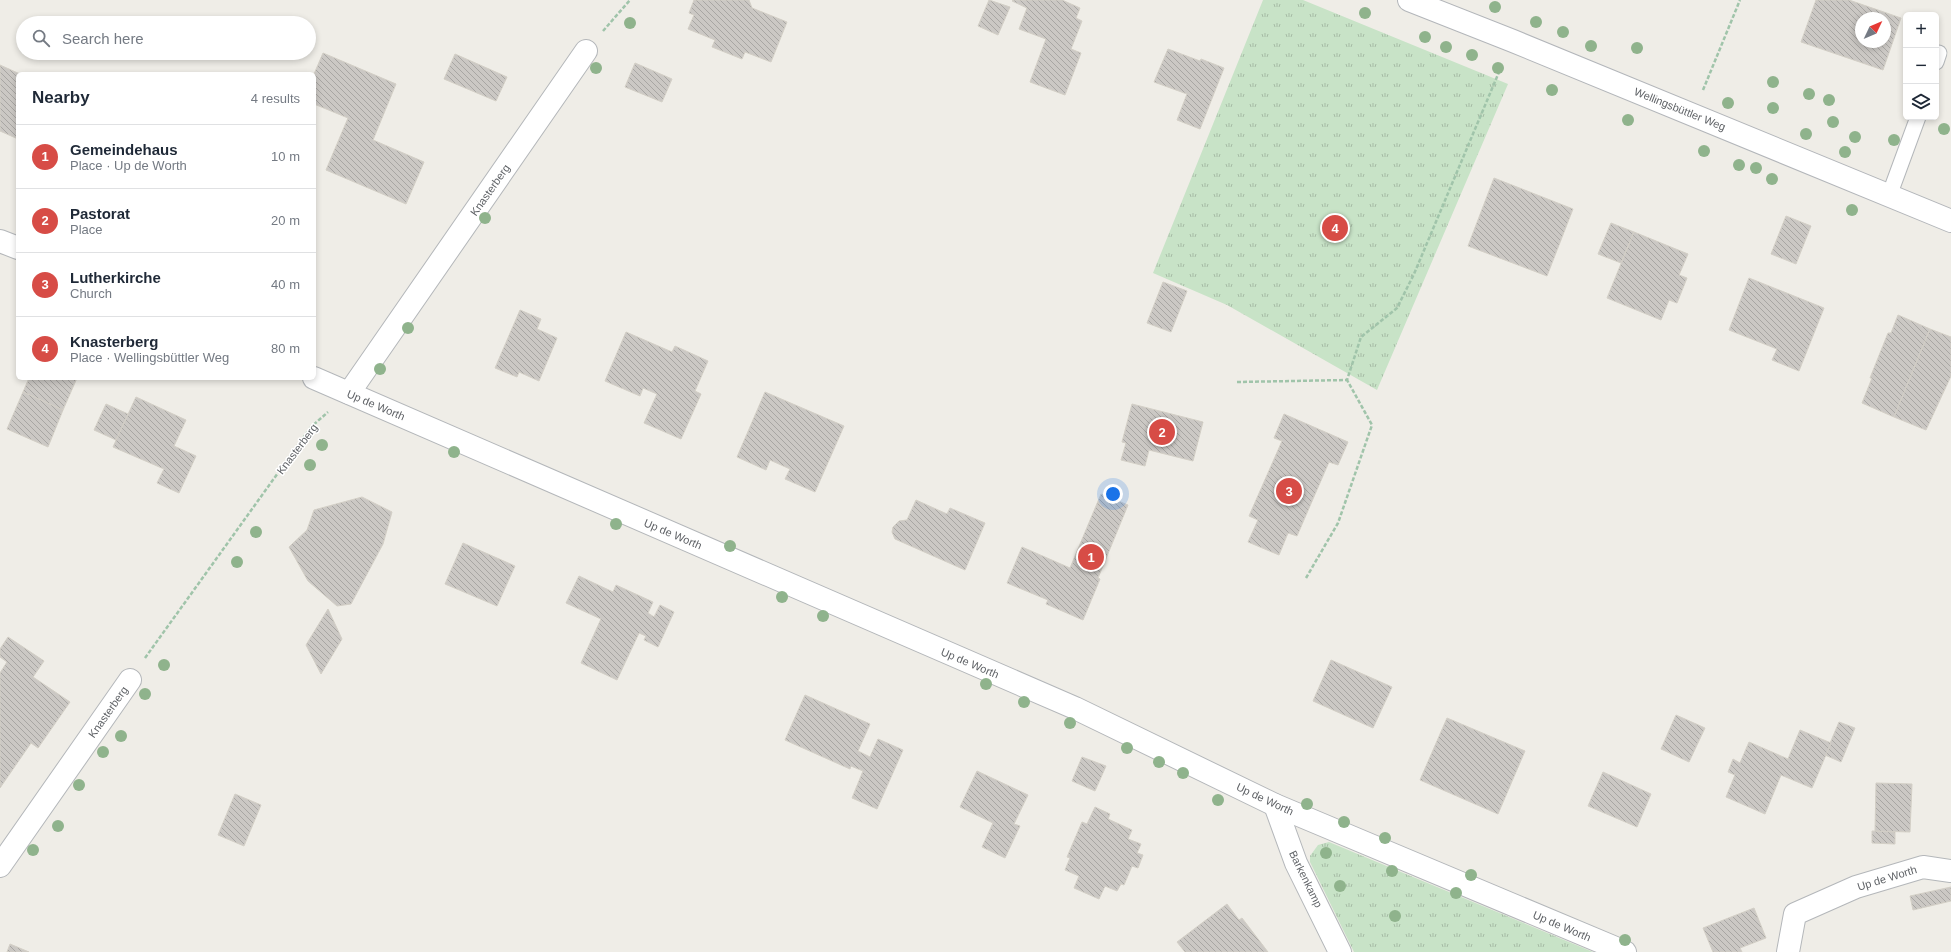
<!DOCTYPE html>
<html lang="en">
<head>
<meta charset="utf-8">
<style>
  :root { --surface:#fff; --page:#f6f6f7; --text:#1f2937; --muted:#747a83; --line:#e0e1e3; --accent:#d74c46 }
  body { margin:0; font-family:Arial,sans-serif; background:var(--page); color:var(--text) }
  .controls { position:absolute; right:12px; top:12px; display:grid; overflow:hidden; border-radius:6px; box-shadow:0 2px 6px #0003 }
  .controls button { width:36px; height:36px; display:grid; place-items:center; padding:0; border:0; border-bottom:1px solid var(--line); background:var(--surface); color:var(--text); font:20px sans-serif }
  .compass { position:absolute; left:1855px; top:12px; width:36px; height:36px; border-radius:50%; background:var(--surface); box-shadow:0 2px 6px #0003; rotate:46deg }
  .you { position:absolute; left:1113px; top:494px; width:14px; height:14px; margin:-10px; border:3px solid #fff; border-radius:50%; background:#1a73e8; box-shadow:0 0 0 6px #1a73e833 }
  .badge { display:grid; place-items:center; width:26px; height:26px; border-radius:50%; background:var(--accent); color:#fff; font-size:13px; font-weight:700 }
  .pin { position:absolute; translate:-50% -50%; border:2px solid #fff; box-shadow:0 1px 4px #0006 }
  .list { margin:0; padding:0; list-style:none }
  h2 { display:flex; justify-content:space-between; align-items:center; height:52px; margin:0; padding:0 16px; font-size:17px }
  h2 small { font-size:13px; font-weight:400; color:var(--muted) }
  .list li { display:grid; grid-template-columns:26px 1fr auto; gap:12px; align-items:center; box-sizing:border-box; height:64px; padding:0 16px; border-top:1px solid var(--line) }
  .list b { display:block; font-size:15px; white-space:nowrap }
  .list p { margin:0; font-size:13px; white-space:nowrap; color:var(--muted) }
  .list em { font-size:13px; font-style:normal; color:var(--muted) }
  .icon { flex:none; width:22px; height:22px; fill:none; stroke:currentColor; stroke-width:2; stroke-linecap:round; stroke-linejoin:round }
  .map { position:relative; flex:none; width:1951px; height:952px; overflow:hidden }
  .search { position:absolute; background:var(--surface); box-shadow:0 2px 6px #0003; left:16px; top:16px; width:300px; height:44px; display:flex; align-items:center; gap:10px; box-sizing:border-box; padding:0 14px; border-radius:22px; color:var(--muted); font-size:15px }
  .panel { position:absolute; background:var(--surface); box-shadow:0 2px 6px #0003; left:16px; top:72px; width:300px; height:308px; border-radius:6px }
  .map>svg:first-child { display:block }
  .park { fill:url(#park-tufts) }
  .building { fill:url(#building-back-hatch); stroke:#d3cfc6; fill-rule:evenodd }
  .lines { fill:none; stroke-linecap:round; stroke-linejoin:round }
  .service-casing { stroke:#b4b7ba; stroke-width:17 }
  .minor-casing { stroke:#b4b7ba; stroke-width:24 }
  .secondary-casing { stroke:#b3b6ba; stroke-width:24 }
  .path { stroke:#a0c4aa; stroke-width:2.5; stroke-dasharray:4 2; stroke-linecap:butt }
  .service { stroke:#fff; stroke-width:15 }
  .minor { stroke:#fff; stroke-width:22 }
  .secondary { stroke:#fff; stroke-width:22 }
  .tree { fill:#8fb38c }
  .labels { text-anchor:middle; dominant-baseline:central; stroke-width:3; stroke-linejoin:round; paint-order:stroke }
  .street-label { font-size:11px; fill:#5f6266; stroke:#fff }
</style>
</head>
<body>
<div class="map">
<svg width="1951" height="952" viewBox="0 0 1951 952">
  <defs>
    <pattern id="park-tufts" width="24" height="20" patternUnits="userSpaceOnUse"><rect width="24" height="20" fill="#c8e3c7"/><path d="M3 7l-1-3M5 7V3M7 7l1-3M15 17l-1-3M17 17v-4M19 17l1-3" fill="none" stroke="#a6bba5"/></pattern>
    <pattern id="building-back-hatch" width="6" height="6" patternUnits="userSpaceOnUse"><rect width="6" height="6" fill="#cbc8c4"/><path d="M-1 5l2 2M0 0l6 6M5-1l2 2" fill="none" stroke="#a8a6a3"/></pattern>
  </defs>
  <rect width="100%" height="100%" fill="#efede7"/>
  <g class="park">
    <polygon points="1263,0 1303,0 1508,84 1377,390 1227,305 1153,273"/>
    <polygon points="1329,842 1593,952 1354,952 1310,862 1310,856 1318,845"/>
  </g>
  <g class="building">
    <polygon points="694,0 749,0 752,8 787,22 771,62 745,52 742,59 712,47 715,40 688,29 694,15 689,13"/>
    <polygon points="989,0 1010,7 998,35 978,26"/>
    <polygon points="1013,0 1062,0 1080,8 1076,18 1082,21 1071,49 1081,53 1065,95 1030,82 1046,39 1019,29 1027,8 1012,1"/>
    <path d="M1816,0H1849L1901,18L1883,70L1801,42ZM1861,18H1885V42H1861Z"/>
    <polygon points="1168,49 1200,61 1201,59 1224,68 1200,129 1177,120 1187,94 1154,82"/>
    <polygon points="323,53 396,84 373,140 424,162 406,204 326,170 348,118 314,104 314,74"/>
    <polygon points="455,54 507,77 496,101 444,79"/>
    <polygon points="635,63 672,79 662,102 625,87"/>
    <polygon points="0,65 20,74 18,74 18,139 0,131"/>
    <polygon points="1494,178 1573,209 1547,276 1468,246"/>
    <polygon points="1786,216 1811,226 1796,264 1771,254"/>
    <polygon points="1611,223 1634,232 1621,263 1598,254"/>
    <polygon points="1634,232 1688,254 1679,275 1687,278 1677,303 1669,300 1661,320 1607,298"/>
    <polygon points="1749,278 1824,308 1799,371 1772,360 1777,349 1729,330"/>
    <polygon points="1163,282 1187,291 1171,332 1147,323"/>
    <polygon points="520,310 541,319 537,329 557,338 539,381 519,372 517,377 495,368"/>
    <polygon points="1898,315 1930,329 1894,417 1862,403 1872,378 1870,378 1888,333 1891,333"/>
    <polygon points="1930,329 1951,337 1951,376 1926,430 1894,417"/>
    <polygon points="626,332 672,352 675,346 708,361 695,391 701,394 681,439 644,423 657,394 643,388 640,396 605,381"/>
    <polygon points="29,378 77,378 63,410 23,392"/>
    <polygon points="23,392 63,410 48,447 7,429"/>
    <polygon points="765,392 844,426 815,492 785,479 790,469 770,460 766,470 737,457"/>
    <polygon points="136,397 186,420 174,446 196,456 179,493 157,483 164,469 113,447"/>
    <polygon points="106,404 128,414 116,440 94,430"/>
    <polygon points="1132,404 1203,422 1193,461 1149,450 1145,466 1121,460 1126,443 1122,442"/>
    <polygon points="1284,414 1348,442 1338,465 1329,462 1297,536 1288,533 1279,555 1248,542 1258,520 1249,516 1282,441 1274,438"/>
    <polygon points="1101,494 1128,505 1098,578 1100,579 1083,620 1046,604 1048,600 1007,583 1022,547 1070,568"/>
    <polygon points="362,497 392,512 383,544 351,604 337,606 308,581 289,547 307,530 314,510"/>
    <polygon points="916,500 947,514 950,508 985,523 965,570 895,539 892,532 893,527 899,521 907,520"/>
    <polygon points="463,543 515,566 497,606 445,584"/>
    <polygon points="579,576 613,592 616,585 653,602 648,613 654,617 660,605 674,612 658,647 644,640 646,636 639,633 617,680 581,663 601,619 566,603"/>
    <polygon points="328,609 342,639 321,674 306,645"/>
    <polygon points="8,637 44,661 33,677 70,702 38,748 31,743 0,788 0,673 7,662 0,657 0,649"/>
    <polygon points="1331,660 1392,687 1373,728 1313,701"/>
    <polygon points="805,695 870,724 858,751 870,757 878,739 903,750 877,809 852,798 863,771 851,766 850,769 785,740"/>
    <polygon points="1676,715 1705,728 1689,762 1661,749"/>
    <polygon points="1447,718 1525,751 1498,814 1420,780"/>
    <polygon points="1839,722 1855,728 1841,762 1825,755"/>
    <polygon points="1800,730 1831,743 1812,788 1781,775 1765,814 1726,797 1735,775 1728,772 1733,759 1740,763 1749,742 1788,759"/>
    <polygon points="1082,757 1106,766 1095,791 1072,781"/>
    <polygon points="977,771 1028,795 1014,824 1020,826 1005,858 982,847 993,823 960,807"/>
    <polygon points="1603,772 1651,794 1637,827 1588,806"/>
    <polygon points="1876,783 1912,784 1910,832 1875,831"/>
    <polygon points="235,794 261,805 244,846 218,835"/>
    <polygon points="1095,807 1110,814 1108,819 1132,830 1128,839 1141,844 1137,853 1143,855 1138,868 1132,866 1124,885 1121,884 1117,891 1105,886 1099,899 1074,888 1079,876 1065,870 1070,858 1067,857 1082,822 1087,824"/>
    <polygon points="1872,831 1895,832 1895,844 1872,843"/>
    <polygon points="1951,887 1951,901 1913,910 1910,896"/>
    <polygon points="1227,904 1239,920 1242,918 1268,952 1185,952 1177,942"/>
    <polygon points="1754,908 1766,938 1740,948 1742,952 1713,952 1703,928"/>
    <polygon points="10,944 29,952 7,952"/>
  </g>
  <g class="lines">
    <g class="service-casing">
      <g id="service">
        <polyline points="1936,62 1939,53"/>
        <polyline points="1889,196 1918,117"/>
      </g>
    </g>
    <g class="minor-casing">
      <g id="minor">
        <polyline points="0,241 18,248"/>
        <polyline points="314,378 1075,708 1275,805 1625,952"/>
        <polyline points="349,393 586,51"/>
        <polyline points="1275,805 1296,863 1340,952"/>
        <polyline points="0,866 130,680"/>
        <polyline points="1788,952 1795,914 1856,887 1923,867 1951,871"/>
      </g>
    </g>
    <g class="secondary-casing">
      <polyline id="secondary" points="1409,0 1513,41 1951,221"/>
    </g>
    <g class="path">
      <polyline points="603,31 630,0"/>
      <polyline points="1703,90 1740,0"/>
      <polyline points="1237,382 1347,380 1361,337 1397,308 1414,274 1502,65"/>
      <polyline points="1306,578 1338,523 1372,425 1347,380"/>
      <polyline points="145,658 311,427 328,412"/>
    </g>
    <use href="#service" class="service"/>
    <use href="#minor" class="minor"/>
    <use href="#secondary" class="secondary"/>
  </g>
  <g class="tree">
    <circle cx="1495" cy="7" r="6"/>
    <circle cx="1365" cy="13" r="6"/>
    <circle cx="1536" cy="22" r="6"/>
    <circle cx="630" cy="23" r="6"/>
    <circle cx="1563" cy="32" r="6"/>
    <circle cx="1425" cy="37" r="6"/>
    <circle cx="1591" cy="46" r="6"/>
    <circle cx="1446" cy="47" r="6"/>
    <circle cx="1637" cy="48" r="6"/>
    <circle cx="1472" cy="55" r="6"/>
    <circle cx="596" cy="68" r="6"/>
    <circle cx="1498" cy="68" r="6"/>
    <circle cx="1773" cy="82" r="6"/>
    <circle cx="1552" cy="90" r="6"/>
    <circle cx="1809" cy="94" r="6"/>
    <circle cx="1829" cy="100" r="6"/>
    <circle cx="1728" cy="103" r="6"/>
    <circle cx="1773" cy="108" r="6"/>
    <circle cx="1628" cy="120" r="6"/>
    <circle cx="1833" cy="122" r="6"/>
    <circle cx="1944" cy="129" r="6"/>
    <circle cx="1806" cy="134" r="6"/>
    <circle cx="1855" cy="137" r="6"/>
    <circle cx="1894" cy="140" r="6"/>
    <circle cx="1704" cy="151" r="6"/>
    <circle cx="1845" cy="152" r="6"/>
    <circle cx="1739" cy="165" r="6"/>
    <circle cx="1756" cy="168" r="6"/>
    <circle cx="1772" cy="179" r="6"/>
    <circle cx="1852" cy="210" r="6"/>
    <circle cx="485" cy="218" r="6"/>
    <circle cx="408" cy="328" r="6"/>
    <circle cx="380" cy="369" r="6"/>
    <circle cx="322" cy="445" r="6"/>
    <circle cx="454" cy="452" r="6"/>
    <circle cx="310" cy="465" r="6"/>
    <circle cx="616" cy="524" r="6"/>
    <circle cx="256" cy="532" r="6"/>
    <circle cx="730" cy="546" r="6"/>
    <circle cx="237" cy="562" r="6"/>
    <circle cx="782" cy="597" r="6"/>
    <circle cx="823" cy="616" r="6"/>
    <circle cx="164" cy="665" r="6"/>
    <circle cx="986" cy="684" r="6"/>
    <circle cx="145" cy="694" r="6"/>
    <circle cx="1024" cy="702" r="6"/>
    <circle cx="1070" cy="723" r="6"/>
    <circle cx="121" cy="736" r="6"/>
    <circle cx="1127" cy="748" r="6"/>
    <circle cx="103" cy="752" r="6"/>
    <circle cx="1159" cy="762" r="6"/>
    <circle cx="1183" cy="773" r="6"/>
    <circle cx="79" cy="785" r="6"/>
    <circle cx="1218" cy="800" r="6"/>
    <circle cx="1307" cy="804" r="6"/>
    <circle cx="1344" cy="822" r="6"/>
    <circle cx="58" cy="826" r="6"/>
    <circle cx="1385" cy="838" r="6"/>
    <circle cx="33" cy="850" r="6"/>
    <circle cx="1326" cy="853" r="6"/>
    <circle cx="1392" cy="871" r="6"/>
    <circle cx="1471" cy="875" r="6"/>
    <circle cx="1340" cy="886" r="6"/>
    <circle cx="1456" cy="893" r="6"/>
    <circle cx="1395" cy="916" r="6"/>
    <circle cx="1625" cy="940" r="6"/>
  </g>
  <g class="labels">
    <g class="street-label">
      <text transform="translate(1680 109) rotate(22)">Wellingsbüttler Weg</text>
      <text transform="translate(490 190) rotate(-55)">Knasterberg</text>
      <text transform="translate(376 405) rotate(23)">Up de Worth</text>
      <text transform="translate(297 449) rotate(-53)">Knasterberg</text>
      <text transform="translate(673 534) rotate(23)">Up de Worth</text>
      <text transform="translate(970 663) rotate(23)">Up de Worth</text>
      <text transform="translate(108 712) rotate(-55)">Knasterberg</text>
      <text transform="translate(1265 799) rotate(25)">Up de Worth</text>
      <text transform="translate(1887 878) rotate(-17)">Up de Worth</text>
      <text transform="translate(1306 879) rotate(64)">Barkenkamp</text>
      <text transform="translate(1562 926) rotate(23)">Up de Worth</text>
    </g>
  </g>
</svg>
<div class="controls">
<button>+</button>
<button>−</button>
<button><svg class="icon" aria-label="layers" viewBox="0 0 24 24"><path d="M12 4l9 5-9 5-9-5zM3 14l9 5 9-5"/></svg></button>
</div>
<svg class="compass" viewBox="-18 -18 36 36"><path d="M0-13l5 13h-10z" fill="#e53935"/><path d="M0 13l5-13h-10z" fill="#747a83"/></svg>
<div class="you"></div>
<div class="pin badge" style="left:1091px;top:557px">1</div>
<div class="pin badge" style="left:1162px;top:432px">2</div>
<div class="pin badge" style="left:1289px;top:491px">3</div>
<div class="pin badge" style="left:1335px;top:228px">4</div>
<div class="search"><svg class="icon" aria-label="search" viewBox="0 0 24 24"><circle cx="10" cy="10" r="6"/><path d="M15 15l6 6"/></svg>Search here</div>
<section class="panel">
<h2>Nearby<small>4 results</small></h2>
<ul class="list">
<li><span class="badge">1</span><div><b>Gemeindehaus</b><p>Place · Up de Worth</p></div><em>10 m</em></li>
<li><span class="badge">2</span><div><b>Pastorat</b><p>Place</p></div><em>20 m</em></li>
<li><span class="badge">3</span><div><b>Lutherkirche</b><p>Church</p></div><em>40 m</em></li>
<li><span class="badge">4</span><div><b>Knasterberg</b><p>Place · Wellingsbüttler Weg</p></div><em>80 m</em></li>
</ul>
</section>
</div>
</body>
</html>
